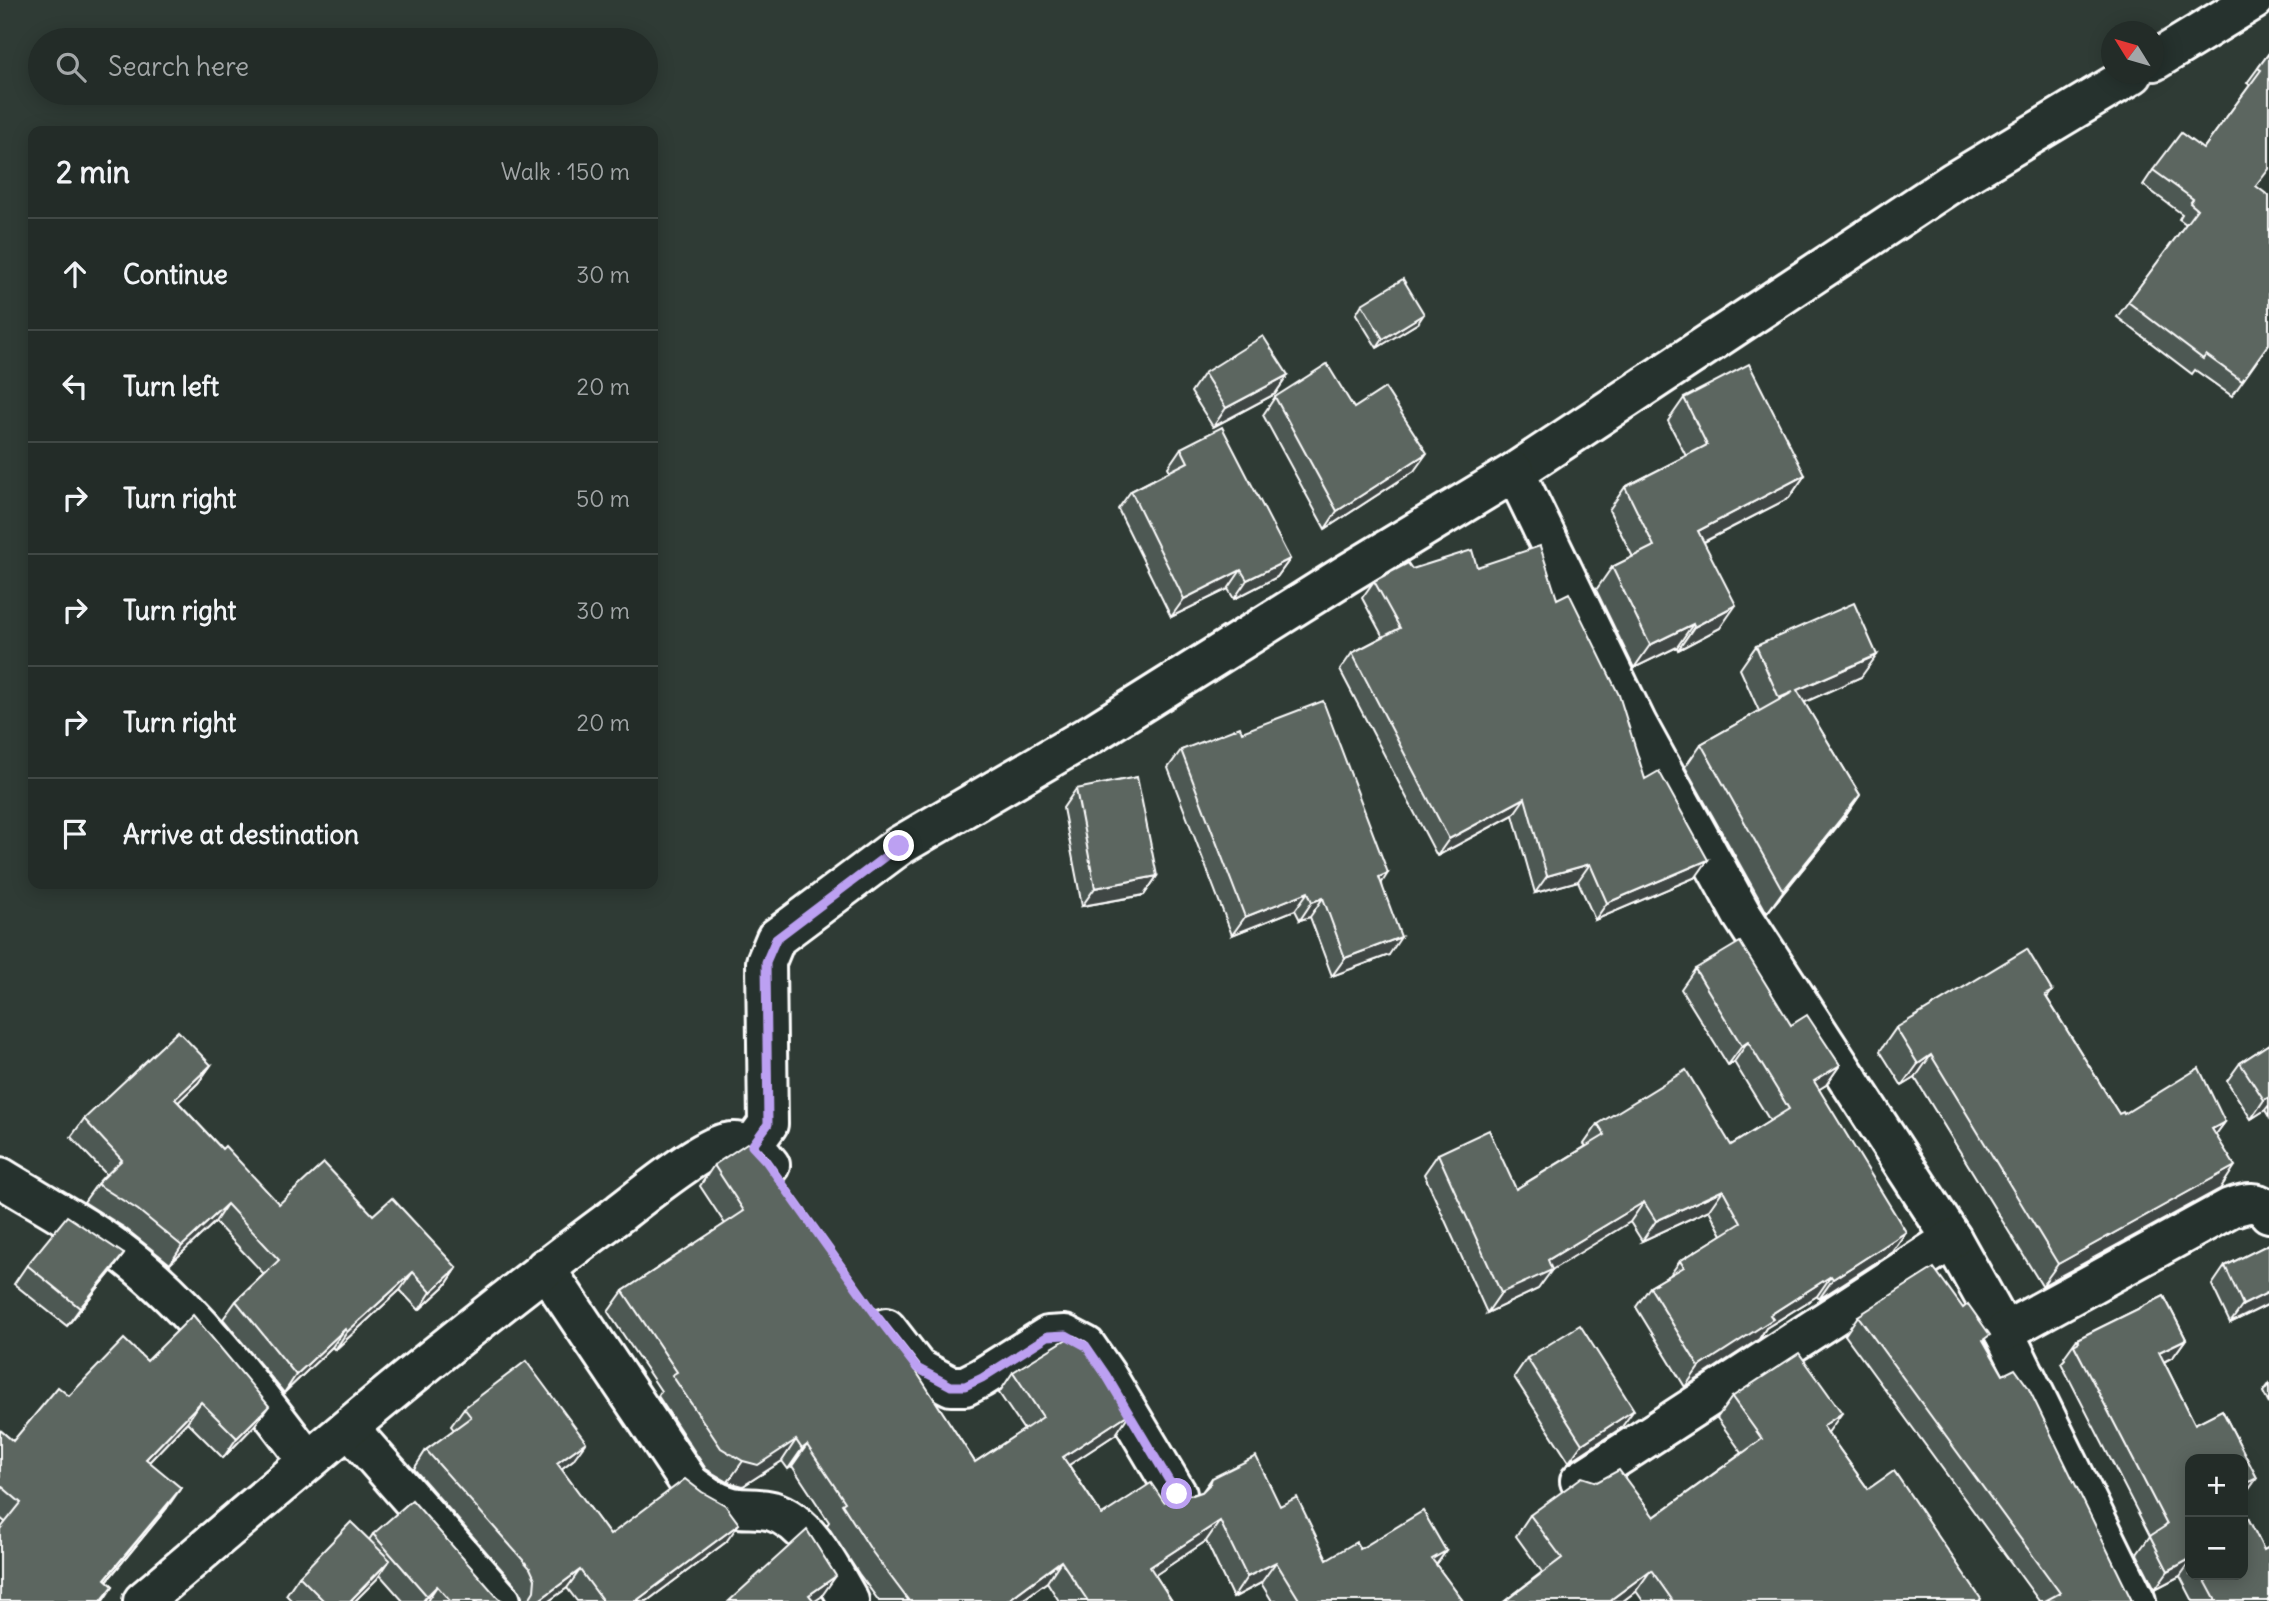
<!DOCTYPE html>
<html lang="en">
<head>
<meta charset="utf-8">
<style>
  :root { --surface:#232c28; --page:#2f3834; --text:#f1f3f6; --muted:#a3a7a8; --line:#404845 }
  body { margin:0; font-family:Delius,sans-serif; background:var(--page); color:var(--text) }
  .controls { position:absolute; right:21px; bottom:21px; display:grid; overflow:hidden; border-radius:14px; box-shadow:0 4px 18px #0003 }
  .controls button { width:63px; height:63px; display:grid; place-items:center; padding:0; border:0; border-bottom:2px solid var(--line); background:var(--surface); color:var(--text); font:35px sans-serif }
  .compass { position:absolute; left:2101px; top:21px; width:63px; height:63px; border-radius:50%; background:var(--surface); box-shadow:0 4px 18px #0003; rotate:307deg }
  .stop { position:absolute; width:21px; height:21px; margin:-16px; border:5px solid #bca0f2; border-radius:50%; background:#fff }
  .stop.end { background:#bca0f2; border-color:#fff; box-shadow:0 2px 7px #0008 }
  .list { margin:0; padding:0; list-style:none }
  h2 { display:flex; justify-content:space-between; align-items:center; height:91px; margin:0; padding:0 28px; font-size:30px }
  h2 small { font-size:23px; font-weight:400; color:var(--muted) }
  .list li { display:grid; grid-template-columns:46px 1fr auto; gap:21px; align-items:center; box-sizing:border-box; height:112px; padding:0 28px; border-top:2px solid var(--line) }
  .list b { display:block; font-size:26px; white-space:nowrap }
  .list em { font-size:23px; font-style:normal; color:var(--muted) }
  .icon { flex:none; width:38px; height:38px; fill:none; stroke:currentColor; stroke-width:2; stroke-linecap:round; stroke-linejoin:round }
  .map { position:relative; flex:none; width:2269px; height:1601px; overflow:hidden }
  .search { position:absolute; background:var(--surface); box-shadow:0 4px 18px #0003; left:28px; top:28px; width:630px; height:77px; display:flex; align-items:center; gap:18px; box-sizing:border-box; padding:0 24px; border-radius:38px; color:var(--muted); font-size:26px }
  .panel { position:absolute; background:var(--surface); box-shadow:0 4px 18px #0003; left:28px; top:126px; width:630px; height:763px; border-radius:14px }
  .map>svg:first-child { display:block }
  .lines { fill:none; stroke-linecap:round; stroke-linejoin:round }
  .minor-casing { stroke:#fff; stroke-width:44 }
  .minor { stroke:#26332d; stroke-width:38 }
  .wall { fill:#4e5853; stroke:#fff; stroke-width:2 }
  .shaded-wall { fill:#404744; stroke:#fff; stroke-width:2 }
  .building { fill:#5b6661; stroke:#fff; stroke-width:2 }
  .route { stroke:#bca0f2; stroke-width:9 }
</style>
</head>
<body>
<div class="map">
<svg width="2269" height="1601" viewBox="0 0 2269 1601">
  <rect width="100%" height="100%" fill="#2f3b35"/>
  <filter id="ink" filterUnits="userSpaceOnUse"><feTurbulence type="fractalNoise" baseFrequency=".0143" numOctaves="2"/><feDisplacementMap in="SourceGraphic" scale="14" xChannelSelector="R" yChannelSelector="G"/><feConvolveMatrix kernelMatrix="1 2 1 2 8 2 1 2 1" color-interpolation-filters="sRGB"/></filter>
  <g filter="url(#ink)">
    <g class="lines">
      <g class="minor-casing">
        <g id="minor">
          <polyline points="2154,61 2254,0"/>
          <polyline points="1515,472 1953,182 2133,74"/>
          <polyline points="752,1146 768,1124 766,962 776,938 899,846 1095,732 1345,575 1515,472 1637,724 1742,915 1952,1239 2004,1332 2136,1601"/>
          <path d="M0,1177C42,1203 88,1227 127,1257C196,1310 256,1392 308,1461"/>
          <path d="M545,1268L690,1484C705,1495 720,1506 739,1508C750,1509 761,1508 772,1511C809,1522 831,1570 849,1601"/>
          <polyline points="886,1328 917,1368 951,1386 965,1386 981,1378 1048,1336 1065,1335 1086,1346 1106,1375 1177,1494"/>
          <path d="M2004,1332L2230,1208C2245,1203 2258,1198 2269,1213"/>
          <polyline points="349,1428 501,1601"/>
          <polyline points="1580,1481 1952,1239"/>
          <path d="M143,1601C299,1469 455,1334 620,1213C642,1196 702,1147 726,1143C745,1139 759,1150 770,1165"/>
        </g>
      </g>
      <use href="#minor" class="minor"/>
    </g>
    <g class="wall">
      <polygon points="2269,53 2256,187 2269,344 2232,396 2195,370 2192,374 2117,317 2186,224 2179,219 2182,214 2143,185 2153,170 2203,149 2250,85 2247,83"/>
      <polygon points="1362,304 1418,323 1377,348 1356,314"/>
      <polygon points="1204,373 1288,375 1275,394 1213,427 1191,392"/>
      <polygon points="1275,397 1354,408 1414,471 1325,529 1263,415"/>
      <polygon points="1684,398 1805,475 1789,498 1704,542 1720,628 1678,650 1677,647 1634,668 1596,590 1612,567 1633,557 1609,510 1625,487 1686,456 1668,421"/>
      <polygon points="1181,448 1290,559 1277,577 1234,599 1228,589 1171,617 1118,509 1131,491 1170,471 1168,467"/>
      <polygon points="1477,567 1557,599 1645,779 1696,877 1595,920 1578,881 1535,893 1513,815 1437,856 1340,670 1352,653 1383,637 1362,598 1374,581 1412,569"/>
      <polygon points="1756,646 1861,677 1804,702 1860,795 1845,817 1767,913 1685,767 1701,744 1759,711 1740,669"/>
      <polygon points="1242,732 1382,883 1389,955 1332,976 1310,917 1300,920 1295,910 1232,935 1168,768 1181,750"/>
      <polygon points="1076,789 1157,876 1144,895 1082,906 1063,808"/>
      <polygon points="1695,969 1791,1025 1840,1065 1826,1085 1819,1089 1892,1252 1819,1299 1817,1296 1766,1328 1759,1339 1685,1387 1636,1307 1650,1287 1670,1275 1680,1261 1722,1235 1709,1210 1642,1241 1630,1222 1552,1269 1538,1289 1487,1313 1424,1174 1438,1154 1516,1189 1586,1146 1584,1144 1598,1124 1731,1145 1770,1121 1734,1062 1728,1065 1681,989"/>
      <polygon points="2052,991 2047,998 2119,1114 2225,1122 2216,1134 2220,1189 2042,1286 1915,1078 1902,1086 1880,1051 1896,1028"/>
      <polygon points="2269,1044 2269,1117 2265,1110 2251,1119 2227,1081 2240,1063"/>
      <polygon points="211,1065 198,1083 178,1102 222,1149 279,1204 373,1215 457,1268 445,1286 419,1310 400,1290 335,1350 332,1347 284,1393 223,1319 236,1301 264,1274 215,1222 170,1264 125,1228 84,1202 97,1184 106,1174 71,1137 84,1119"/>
      <polygon points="714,1165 915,1371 975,1462 1024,1430 999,1393 1013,1372 1116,1434 1069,1465 1102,1515 1164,1502 1202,1492 1212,1478 1280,1506 1327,1559 1360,1549 1446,1551 1436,1565 1463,1601 1272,1601 1261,1583 1233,1598 1206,1541 1155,1575 1172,1601 1059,1601 1047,1582 1021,1601 879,1601 859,1574 827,1525 829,1522 792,1466 788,1469 782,1461 743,1486 728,1482 706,1469 658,1396 661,1391 608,1312 623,1291 725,1224 700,1186"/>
      <polygon points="2269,1244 2269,1304 2230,1323 2212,1285 2225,1266"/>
      <polygon points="124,1254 111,1272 67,1326 14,1284 27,1265"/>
      <polygon points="2164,1296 2186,1339 2173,1357 2164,1362 2195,1424 2222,1410 2257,1478 2243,1497 2243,1459 2190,1459 2190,1575 2243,1575 2243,1508 2264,1550 2269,1547 2269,1601 2193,1601 2180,1576 2155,1589 2137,1554 2150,1536 2061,1363 2065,1359 2064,1357 2077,1339"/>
      <polygon points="1858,1316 1985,1343 2132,1601 2039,1601 1845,1335"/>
      <polygon points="1527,1358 1621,1428 1569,1462 1514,1377"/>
      <polygon points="147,1361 254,1426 223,1458 187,1422 149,1462 167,1508 107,1581 113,1586 103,1601 0,1601 5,1522 0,1518 0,1430 13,1441 69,1396"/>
      <polygon points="2269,1384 2269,1404 2263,1392"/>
      <polygon points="1732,1397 1828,1433 1868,1489 1980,1601 1643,1601 1636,1591 1623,1601 1505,1601 1542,1572 1516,1536 1530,1515 1654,1517 1742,1453 1717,1418"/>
      <polygon points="464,1408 573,1460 561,1469 610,1535 726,1542 647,1601 577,1601 567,1588 549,1601 522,1601 522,1597 517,1587 414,1469 426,1450 454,1430 451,1426"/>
      <polygon points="373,1534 498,1598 503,1601 403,1601 380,1575 355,1601 292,1601 286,1595 299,1576 369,1540"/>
    </g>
    <g class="shaded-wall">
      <polygon points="1424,314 1418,323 1377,348 1383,339"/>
      <polygon points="1288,375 1275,394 1213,427 1226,408"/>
      <polygon points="1427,453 1414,471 1325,529 1337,511"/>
      <polygon points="1805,475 1789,498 1682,553 1698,531"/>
      <polygon points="1290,559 1277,577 1234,599 1247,580"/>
      <polygon points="1241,570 1228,589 1171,617 1184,599"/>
      <polygon points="1736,605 1720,628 1678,650 1694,627"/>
      <polygon points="1693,624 1677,647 1634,668 1650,645"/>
      <polygon points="1877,655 1861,677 1781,713 1797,690"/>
      <polygon points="1860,795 1845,817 1767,913 1783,891"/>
      <polygon points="1525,798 1513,815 1437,856 1449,839"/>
      <polygon points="1708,860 1696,877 1595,920 1607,903"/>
      <polygon points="1590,864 1578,881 1535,893 1547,876"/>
      <polygon points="1388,873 1376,892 1379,877"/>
      <polygon points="1157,876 1144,895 1082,906 1095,888"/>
      <polygon points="1308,892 1295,910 1232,935 1245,917"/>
      <polygon points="1323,898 1310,917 1300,920 1312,902"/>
      <polygon points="1401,937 1389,955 1332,976 1345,958"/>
      <polygon points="1748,1042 1734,1062 1728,1065 1742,1046"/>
      <polygon points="1931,1055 1915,1078 1902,1086 1918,1064"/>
      <polygon points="211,1065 198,1083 163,1117 175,1099"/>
      <polygon points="1840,1065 1826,1085 1800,1101 1814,1081"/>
      <polygon points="2269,1097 2269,1105 2265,1110 2251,1119 2264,1100"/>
      <polygon points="2225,1122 2209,1144 2212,1129"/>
      <polygon points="2235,1166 2220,1189 2042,1286 2058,1264"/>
      <polygon points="1723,1190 1709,1210 1642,1241 1656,1221"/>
      <polygon points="1644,1202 1630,1222 1550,1271 1552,1270 1538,1289 1487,1313 1501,1293 1548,1260"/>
      <polygon points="227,1204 215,1222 170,1264 182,1246"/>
      <polygon points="1906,1232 1892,1252 1819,1299 1833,1279"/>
      <polygon points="124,1254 111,1272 67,1326 80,1308"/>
      <polygon points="457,1268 445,1286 419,1310 431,1292"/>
      <polygon points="413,1272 400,1290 335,1350 347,1332"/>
      <polygon points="1831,1276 1817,1296 1766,1328 1759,1339 1685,1387 1699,1367 1770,1315"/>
      <polygon points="2269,1292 2269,1304 2230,1323 2243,1305"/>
      <polygon points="345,1329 332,1347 284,1393 296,1375"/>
      <polygon points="2186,1339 2173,1357 2146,1371 2159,1352"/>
      <polygon points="201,1402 187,1422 132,1480 146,1459"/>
      <polygon points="269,1406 254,1426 223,1458 237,1438"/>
      <polygon points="1634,1410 1621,1428 1569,1462 1582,1444"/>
      <polygon points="1130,1413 1116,1434 1049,1478 1063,1457"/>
      <polygon points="1842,1413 1827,1434 1823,1426"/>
      <polygon points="796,1440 782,1461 743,1486 728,1482 743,1461"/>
      <polygon points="586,1442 573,1460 545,1481 557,1463"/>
      <polygon points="807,1445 792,1466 788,1469 802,1449"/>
      <polygon points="2257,1478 2244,1496 2243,1497 2243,1485"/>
      <polygon points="181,1488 167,1508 91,1600 105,1579"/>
      <polygon points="1220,1521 1206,1541 1136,1588 1150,1567"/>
      <polygon points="739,1524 726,1542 647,1601 636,1601"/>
      <polygon points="1446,1551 1431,1572 1432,1559"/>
      <polygon points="2190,1559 2190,1562 2180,1576 2155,1589 2168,1571"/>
      <polygon points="390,1560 377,1579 355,1601 350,1601"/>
      <polygon points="1061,1561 1047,1582 1021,1601 1007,1601"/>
      <polygon points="1276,1562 1261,1583 1233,1598 1247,1577"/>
      <polygon points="580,1570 567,1588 549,1601 538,1601"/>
      <polygon points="1651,1570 1636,1591 1623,1601 1609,1601"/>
      <polygon points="836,1576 821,1597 815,1601 805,1601 809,1595"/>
      <polygon points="437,1586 427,1601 423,1601 427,1596"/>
    </g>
    <g class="building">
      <polygon points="2269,53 2269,169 2256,186 2269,196 2269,343 2242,381 2206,355 2203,359 2128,302 2197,209 2190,203 2193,199 2153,170 2181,133 2203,149 2261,70 2258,68"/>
      <polygon points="1403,279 1424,314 1383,339 1362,304"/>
      <polygon points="1263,336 1288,375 1226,408 1204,373"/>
      <polygon points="1327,364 1354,408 1385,388 1427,453 1337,511 1275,397"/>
      <polygon points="1749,364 1805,475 1698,531 1736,605 1694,627 1693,624 1650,645 1612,567 1654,546 1625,487 1707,445 1684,398"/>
      <polygon points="1222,427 1290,559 1247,580 1241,570 1184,599 1131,491 1188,462 1181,448"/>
      <polygon points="1540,546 1557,599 1569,593 1619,695 1645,779 1659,771 1708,860 1607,903 1590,864 1547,876 1525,798 1449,839 1352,653 1400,628 1374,581 1408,563 1412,569 1472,550 1477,567"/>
      <polygon points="1854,603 1877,655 1797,690 1860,795 1783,891 1701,744 1793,692 1779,698 1756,646"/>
      <polygon points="1323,701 1388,873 1379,877 1401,937 1345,958 1323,898 1312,902 1308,892 1245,917 1181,750 1240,727 1242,732"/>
      <polygon points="1137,777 1157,876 1095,888 1076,789"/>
      <polygon points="1740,942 1791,1025 1807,1015 1840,1065 1814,1081 1906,1232 1833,1279 1831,1276 1770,1315 1773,1319 1699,1367 1650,1287 1684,1267 1680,1261 1741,1223 1723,1190 1656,1221 1644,1202 1548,1260 1552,1270 1501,1293 1438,1154 1489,1130 1516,1189 1605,1135 1598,1124 1686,1070 1731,1145 1789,1109 1748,1042 1742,1046 1695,969"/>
      <polygon points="2027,949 2052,991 2045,995 2119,1114 2123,1112 2124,1114 2199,1068 2225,1122 2212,1129 2235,1166 2058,1264 1931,1055 1918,1064 1896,1028"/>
      <polygon points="178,1031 211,1065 175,1099 222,1149 225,1146 279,1204 324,1163 373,1215 392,1198 457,1268 431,1292 413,1272 347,1332 345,1329 296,1375 236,1301 279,1260 227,1204 182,1246 138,1210 97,1184 122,1160 84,1119"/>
      <polygon points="2269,1044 2269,1097 2264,1100 2240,1063"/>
      <polygon points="747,1143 755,1146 764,1154 873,1307 919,1365 914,1368 975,1462 1043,1417 1013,1372 1070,1337 1075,1336 1086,1342 1130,1413 1063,1457 1102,1515 1151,1483 1164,1502 1182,1493 1193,1495 1202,1492 1210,1484 1212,1478 1256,1456 1280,1506 1297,1497 1327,1559 1356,1542 1360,1549 1423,1511 1446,1551 1432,1559 1463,1601 1300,1601 1276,1562 1247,1577 1220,1521 1150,1567 1172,1601 1088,1601 1061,1561 1007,1601 909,1601 873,1553 842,1504 845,1502 807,1445 802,1449 796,1440 758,1465 743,1461 721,1448 672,1375 677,1372 623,1291 744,1211 714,1165"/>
      <polygon points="67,1216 124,1254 80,1308 27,1265"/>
      <polygon points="2269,1244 2269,1292 2243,1305 2225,1266"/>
      <polygon points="1934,1268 1963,1308 1968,1304 1990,1335 1983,1340 2003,1375 2015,1369 2028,1387 2132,1601 2045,1601 2060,1593 1858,1316"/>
      <polygon points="2164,1296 2186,1339 2159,1352 2195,1424 2222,1410 2257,1478 2243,1485 2243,1459 2190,1459 2190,1559 2168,1571 2150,1536 2167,1525 2074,1345 2079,1342 2077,1339"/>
      <polygon points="193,1315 269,1406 237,1438 201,1402 146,1459 181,1488 105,1579 113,1586 101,1601 0,1601 0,1529 21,1503 0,1485 0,1430 13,1441 58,1387 69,1396 124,1339 147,1361"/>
      <polygon points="1580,1325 1634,1410 1582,1444 1527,1358"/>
      <polygon points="1799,1353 1842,1413 1823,1426 1868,1489 1894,1471 1981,1599 1979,1601 1673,1601 1651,1570 1609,1601 1505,1601 1562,1558 1530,1515 1582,1477 1597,1482 1619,1470 1654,1517 1762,1439 1732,1397"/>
      <polygon points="526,1361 586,1442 557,1463 610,1535 685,1479 702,1492 725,1505 739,1524 636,1601 603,1601 580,1570 538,1601 524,1601 529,1599 534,1591 535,1579 530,1568 426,1450 471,1417 464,1408"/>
      <polygon points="412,1500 498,1598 503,1601 450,1601 437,1586 427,1596 373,1534"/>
      <polygon points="2243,1508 2264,1550 2269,1547 2269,1601 2216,1601 2202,1575 2243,1575"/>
      <polygon points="351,1522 390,1560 350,1601 324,1601 299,1576"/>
      <polygon points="807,1530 836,1576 809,1595 814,1601 729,1601"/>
    </g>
  </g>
  <g class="lines" filter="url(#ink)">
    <polyline class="route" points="899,846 776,939 766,962 768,1124 752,1146 766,1161 876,1315 917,1368 951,1386 965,1386 982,1378 1048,1336 1066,1335 1086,1346 1106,1375 1177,1494"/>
  </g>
</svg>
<div class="controls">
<button>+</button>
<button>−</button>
</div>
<svg class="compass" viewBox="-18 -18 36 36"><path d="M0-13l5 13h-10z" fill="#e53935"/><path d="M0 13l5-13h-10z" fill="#a3a7a8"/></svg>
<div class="stop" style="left:1177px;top:1494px"></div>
<div class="stop end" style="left:899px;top:846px"></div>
<div class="search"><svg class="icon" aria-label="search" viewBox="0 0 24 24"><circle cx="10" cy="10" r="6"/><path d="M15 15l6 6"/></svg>Search here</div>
<section class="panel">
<h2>2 min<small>Walk · 150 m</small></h2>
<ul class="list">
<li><svg class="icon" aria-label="ahead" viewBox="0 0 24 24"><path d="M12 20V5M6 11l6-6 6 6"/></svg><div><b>Continue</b></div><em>30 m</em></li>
<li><svg class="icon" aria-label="left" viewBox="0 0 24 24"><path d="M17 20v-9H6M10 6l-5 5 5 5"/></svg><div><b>Turn left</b></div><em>20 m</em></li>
<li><svg class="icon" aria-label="right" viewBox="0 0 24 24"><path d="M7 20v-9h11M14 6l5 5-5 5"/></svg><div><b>Turn right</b></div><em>50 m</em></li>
<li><svg class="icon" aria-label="right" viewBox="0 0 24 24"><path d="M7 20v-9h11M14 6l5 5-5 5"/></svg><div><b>Turn right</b></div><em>30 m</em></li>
<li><svg class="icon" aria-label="right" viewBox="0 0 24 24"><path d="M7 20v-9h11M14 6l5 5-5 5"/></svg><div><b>Turn right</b></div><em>20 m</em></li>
<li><svg class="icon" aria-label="arrive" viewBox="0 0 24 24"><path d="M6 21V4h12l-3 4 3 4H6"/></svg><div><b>Arrive at destination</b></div></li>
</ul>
</section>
</div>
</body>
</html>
